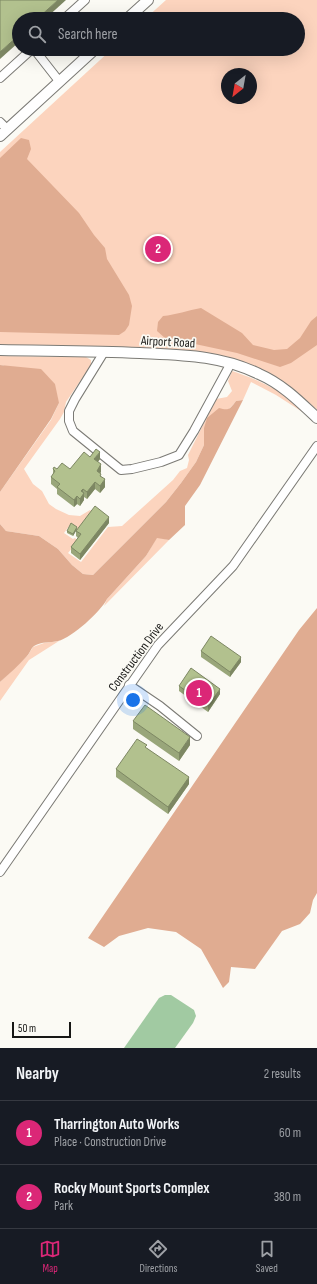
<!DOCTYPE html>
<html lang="en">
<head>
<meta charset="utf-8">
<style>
  :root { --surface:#171b24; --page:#20242c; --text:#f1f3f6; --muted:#9ea1a6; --line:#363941; --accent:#db2777 }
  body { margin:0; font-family:"Sofia Sans Condensed",sans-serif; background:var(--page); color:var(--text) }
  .compass { position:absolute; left:221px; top:68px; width:36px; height:36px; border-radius:50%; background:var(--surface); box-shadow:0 4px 16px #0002; rotate:211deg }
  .scale { position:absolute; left:12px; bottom:10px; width:59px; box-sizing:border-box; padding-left:4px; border:2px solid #171715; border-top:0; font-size:11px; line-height:14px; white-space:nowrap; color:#171715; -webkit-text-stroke:3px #fbfaf4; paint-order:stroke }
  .you { position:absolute; left:133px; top:700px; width:14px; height:14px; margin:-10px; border:3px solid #fff; border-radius:50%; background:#1a73e8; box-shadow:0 0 0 6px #1a73e833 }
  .badge { display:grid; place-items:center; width:26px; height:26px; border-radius:50%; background:var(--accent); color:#fff; font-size:13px; font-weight:700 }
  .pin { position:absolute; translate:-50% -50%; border:2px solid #fff; box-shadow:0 1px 4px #0006 }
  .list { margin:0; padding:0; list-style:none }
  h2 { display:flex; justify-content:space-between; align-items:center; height:52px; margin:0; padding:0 16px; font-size:17px }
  h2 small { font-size:13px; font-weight:400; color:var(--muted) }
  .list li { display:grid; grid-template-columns:26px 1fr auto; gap:12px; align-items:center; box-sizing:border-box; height:64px; padding:0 16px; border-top:1px solid var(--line) }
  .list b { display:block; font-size:15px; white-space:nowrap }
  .list p { margin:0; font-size:13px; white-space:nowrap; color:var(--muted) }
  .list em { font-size:13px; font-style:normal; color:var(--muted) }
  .icon { flex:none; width:22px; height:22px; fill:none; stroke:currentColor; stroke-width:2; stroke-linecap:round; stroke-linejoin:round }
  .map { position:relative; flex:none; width:317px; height:1048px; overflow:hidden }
  .search { position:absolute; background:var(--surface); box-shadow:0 4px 16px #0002; left:12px; right:12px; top:12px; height:44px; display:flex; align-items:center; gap:10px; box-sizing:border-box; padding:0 14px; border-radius:22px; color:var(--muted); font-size:15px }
  .sheet { height:180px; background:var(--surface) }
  nav { display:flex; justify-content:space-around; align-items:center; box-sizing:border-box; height:56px; border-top:1px solid var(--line); background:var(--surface); font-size:11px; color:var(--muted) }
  nav a { display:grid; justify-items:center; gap:2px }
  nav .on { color:var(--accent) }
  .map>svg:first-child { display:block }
  .green { fill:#fcd4be; fill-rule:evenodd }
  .forest { fill:#e0ac91 }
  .water { fill:#a1caa2 }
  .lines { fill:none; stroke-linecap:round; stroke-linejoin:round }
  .minor-casing { stroke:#7b7a75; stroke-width:10 }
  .major-casing { stroke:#7b7a75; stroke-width:12 }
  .minor { stroke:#fff; stroke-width:8 }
  .major { stroke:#fff; stroke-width:10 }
  .wall { fill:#99a67a }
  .shaded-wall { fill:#7d8763 }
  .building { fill:#b2c18e; stroke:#7d8763 }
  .labels { text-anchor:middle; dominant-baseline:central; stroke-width:3.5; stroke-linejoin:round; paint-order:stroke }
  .street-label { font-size:13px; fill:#171715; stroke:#fbfaf4 }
</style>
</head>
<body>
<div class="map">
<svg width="317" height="1048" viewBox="0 0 317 1048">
  <rect width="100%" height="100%" fill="#fbfaf4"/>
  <g class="green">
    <path d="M166,0H317V410C291,385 256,363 221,356C212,354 204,353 196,352L0,346V152L112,49H298V19H145ZM227,74H251V98H227Z"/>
    <path d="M0,356L86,357L91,360V365L66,402L64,412L60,419L24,469L33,484L42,491L49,504L56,509L69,515L80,516L90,510L93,512L78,530L70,525L64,533L73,539L75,538L78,541L68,553L81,562L108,527L122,526L173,480L180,471L187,468L189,460L188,455L216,399L227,397L232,391L228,381L232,371C254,378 292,394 304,413L276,395L251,382L243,400L236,401C229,411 214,420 204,428V445L196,462L181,483L166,502L93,575L83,574L72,565L58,549L39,536L6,531L0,524V492L51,420L59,403L3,365H0Z"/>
    <polygon points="157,537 169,540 104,606 107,599 146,556"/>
    <polygon points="59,641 29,660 0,701 0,682 28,655 33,647 44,643"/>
  </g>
  <g class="forest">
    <polygon points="21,138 29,140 31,149 27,159 79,213 94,235 105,248 107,259 129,295 132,306 129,325 125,331 119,335 0,332 0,158"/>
    <path d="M201,308L242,333L253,345L274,350L287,349L300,338L311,321L317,316V345L291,363L280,367L237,353L181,341L166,339L157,331L158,322L163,316C176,315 188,310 201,308Z"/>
    <polygon points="0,365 41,369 55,384 59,403 51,419 0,492"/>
    <path d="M243,400L200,485L185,506V525L169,540L157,538L146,556L107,599C101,611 72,638 58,641C50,643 42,641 34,646C31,648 30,653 27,656C19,665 9,674 0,682V524L6,531L39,536L58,549L72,565L83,574L93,575L166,502L181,483L196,462L204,445V428L207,418L219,408C229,411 230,409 236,401Z"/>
    <polygon points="317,608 317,893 313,900 310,913 300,924 282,931 255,969 231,967 229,982 223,988 201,949 176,932 148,928 119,936 104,947 88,938 299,630"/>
  </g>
  <polygon class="water" points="165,995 171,995 194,1010 196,1016 193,1023 175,1048 124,1048 159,998"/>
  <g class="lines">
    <g class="minor-casing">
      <g id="minor">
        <polyline points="64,19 85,0"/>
        <polyline points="34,49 59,81"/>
        <polyline points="0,78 32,49"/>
        <polyline points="0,122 7,129"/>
        <polyline points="104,352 75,399 69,411 69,421 73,431 121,470 132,469 161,462 179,455 194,431 231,363"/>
        <polyline points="129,685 160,706 197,736"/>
        <polyline points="0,872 158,645 233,566 317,446"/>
      </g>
    </g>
    <g class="major-casing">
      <g id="major">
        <polyline points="127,19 148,0"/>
        <polyline points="0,136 95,49"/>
        <path d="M0,350C47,351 93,351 140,353C182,355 220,355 259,374C282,384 299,401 317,418"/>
      </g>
    </g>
    <use href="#minor" class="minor"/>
    <use href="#major" class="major"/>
  </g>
  <g class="wall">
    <polygon points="90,457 100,459 98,462 101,472 100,473 105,487 100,493 95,489 87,499 84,497 84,500 80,506 77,504 74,507 57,494 57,489 51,484 51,477 53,475 53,469 70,469"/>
    <polygon points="109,523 80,560 71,553 71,547 78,538 76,536 76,531 73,536 67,533 67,531"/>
    <polygon points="201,651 241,662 230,677 201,657"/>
    <polygon points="179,686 220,694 208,712 179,691"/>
    <polygon points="133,721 190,745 179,761 133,729"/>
    <polygon points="147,748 189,784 168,814 116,777 116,769"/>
  </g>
  <g class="shaded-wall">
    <polygon points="58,0 66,0 45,19 37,19"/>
    <polygon points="19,35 19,42 0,59 0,52"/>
    <polygon points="100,452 100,459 94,466 94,459"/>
    <polygon points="101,464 101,472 97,478 97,471"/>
    <polygon points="105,479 105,487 100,493 100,486"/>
    <polygon points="95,482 95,489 87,499 87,492"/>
    <polygon points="83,489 83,495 84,493 84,500 80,506 80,499 81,491"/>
    <polygon points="77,496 77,504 74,507 74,500"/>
    <polygon points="109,517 109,523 80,560 80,554"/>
    <polygon points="77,527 77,529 73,536 73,534"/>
    <polygon points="241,657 241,662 230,677 230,672"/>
    <polygon points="220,689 220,694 208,712 208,706"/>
    <polygon points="190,737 190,745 179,761 179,753"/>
    <polygon points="189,777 189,784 168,814 168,807"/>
  </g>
  <g class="building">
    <polygon points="0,0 58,0 37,19 19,19 19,35 0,52"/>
    <polygon points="96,449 100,452 94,459 101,464 97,471 101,474 100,476 105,479 100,486 95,482 87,492 83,489 81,491 84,493 80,499 77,496 74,500 57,487 60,484 51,477 55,471 53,469 54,467 57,469 62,463 70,469 84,452 90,457"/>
    <polygon points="95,506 109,517 80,554 71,547 81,534 76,531"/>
    <polygon points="71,523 77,527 73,534 67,531"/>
    <polygon points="211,636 241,657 230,672 201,651"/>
    <polygon points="191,668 220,689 208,706 179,686"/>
    <polygon points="145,705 190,737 179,753 133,721"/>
    <polygon points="137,739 147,745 145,747 189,777 168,807 116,769"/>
  </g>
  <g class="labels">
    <g class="street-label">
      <text transform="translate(168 342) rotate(3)">Airport Road</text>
      <text transform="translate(136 657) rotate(-53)">Construction Drive</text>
    </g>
  </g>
</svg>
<svg class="compass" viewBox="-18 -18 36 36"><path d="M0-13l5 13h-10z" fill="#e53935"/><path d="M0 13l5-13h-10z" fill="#9ea1a6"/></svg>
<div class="scale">50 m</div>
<div class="you"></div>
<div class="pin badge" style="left:199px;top:693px">1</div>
<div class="pin badge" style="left:158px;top:249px">2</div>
<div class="search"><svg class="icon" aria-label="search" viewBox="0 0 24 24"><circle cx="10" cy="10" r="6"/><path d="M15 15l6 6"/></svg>Search here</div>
</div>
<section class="sheet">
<h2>Nearby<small>2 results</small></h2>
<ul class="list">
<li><span class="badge">1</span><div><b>Tharrington Auto Works</b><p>Place · Construction Drive</p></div><em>60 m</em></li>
<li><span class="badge">2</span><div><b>Rocky Mount Sports Complex</b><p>Park</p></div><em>380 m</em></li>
</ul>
</section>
<nav>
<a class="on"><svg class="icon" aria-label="map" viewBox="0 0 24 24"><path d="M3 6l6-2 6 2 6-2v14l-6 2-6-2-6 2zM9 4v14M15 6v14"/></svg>Map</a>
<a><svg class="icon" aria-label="directions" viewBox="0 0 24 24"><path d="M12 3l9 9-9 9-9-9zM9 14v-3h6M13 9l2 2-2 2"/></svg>Directions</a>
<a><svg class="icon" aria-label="saved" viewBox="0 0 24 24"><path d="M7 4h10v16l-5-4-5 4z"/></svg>Saved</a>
</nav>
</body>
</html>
